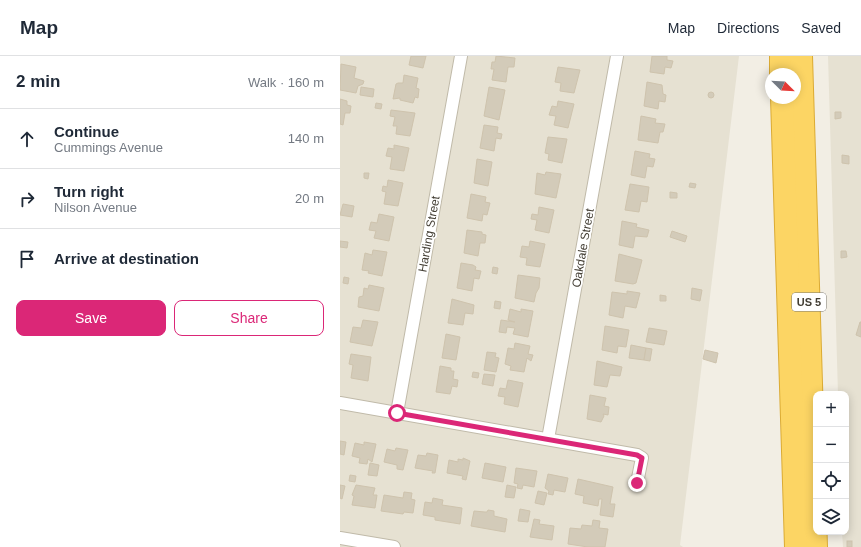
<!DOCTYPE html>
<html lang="en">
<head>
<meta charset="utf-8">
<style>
  :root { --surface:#fff; --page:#f6f6f7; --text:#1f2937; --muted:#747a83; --line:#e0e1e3; --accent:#db2777 }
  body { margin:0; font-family:Arial,sans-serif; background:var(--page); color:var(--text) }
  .controls { position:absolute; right:12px; bottom:12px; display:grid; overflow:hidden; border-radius:8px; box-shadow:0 2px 10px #0003 }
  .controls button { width:36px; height:36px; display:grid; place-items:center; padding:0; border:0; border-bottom:1px solid var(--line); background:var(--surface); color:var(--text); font:20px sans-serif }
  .compass { position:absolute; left:425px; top:12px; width:36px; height:36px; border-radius:50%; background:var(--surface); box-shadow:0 2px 10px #0003; rotate:114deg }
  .stop { position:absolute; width:12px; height:12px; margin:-9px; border:3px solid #db2777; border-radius:50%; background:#fff }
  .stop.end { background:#db2777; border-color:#fff; box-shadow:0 1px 4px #0008 }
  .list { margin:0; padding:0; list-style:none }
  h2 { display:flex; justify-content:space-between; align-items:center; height:52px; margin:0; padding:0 16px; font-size:17px }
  h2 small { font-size:13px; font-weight:400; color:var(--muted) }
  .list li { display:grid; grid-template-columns:26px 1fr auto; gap:12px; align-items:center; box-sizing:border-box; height:60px; padding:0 16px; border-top:1px solid var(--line) }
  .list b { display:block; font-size:15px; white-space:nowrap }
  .list p { margin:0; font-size:13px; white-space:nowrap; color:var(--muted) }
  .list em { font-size:13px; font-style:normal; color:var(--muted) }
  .actions { display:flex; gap:8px; padding:12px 16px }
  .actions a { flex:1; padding:9px 0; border:1px solid var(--accent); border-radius:8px; text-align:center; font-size:14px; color:var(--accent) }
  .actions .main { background:var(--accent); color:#fff }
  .icon { flex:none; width:22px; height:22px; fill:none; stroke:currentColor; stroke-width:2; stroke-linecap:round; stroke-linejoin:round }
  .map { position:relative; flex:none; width:521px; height:491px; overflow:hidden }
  header { display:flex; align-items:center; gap:24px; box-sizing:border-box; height:56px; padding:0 20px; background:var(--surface); border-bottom:1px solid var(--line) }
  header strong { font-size:19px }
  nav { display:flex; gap:22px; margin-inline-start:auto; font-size:14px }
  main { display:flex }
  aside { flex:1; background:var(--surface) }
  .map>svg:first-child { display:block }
  .residential { fill:#e6e1d2 }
  .building { fill:#d3cbb9; stroke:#cec3ad }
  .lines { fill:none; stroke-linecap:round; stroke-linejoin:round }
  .street-casing { stroke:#c0baa9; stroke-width:14 }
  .highway-casing { stroke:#dbab34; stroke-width:24 }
  .street { stroke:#fff; stroke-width:12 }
  .highway { stroke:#fcd564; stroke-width:22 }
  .route { stroke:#db2777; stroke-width:5 }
  .labels { text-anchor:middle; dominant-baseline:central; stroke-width:3.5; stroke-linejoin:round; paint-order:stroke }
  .shield { fill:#fff; stroke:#7b7871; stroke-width:1 }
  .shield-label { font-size:11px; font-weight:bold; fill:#433e34 }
  .street-label { font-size:12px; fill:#433e34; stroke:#fff }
</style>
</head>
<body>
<header>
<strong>Map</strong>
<nav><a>Map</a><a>Directions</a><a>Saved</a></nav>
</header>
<main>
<aside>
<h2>2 min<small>Walk · 160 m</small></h2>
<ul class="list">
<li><svg class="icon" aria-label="ahead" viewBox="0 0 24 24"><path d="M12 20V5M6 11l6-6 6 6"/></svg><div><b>Continue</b><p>Cummings Avenue</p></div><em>140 m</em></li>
<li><svg class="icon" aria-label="right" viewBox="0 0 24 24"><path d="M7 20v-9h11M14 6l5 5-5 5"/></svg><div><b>Turn right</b><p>Nilson Avenue</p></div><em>20 m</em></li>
<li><svg class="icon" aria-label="arrive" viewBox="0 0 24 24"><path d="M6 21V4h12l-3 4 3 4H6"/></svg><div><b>Arrive at destination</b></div></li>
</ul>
<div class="actions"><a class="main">Save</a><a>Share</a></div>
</aside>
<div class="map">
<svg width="521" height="491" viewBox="0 0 521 491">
  <rect width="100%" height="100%" fill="#f2eee4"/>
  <g class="residential">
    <polygon points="0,0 399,0 340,489 343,491 0,491"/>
    <polygon points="488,0 521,0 521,491 503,491 502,476 506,476 506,338 498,338"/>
  </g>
  <g class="building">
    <polygon points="71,0 86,0 83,12 69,9"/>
    <polygon points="156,0 175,2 174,11 168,11 166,26 152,24 154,13 151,13 152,6 155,6"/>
    <polygon points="312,0 327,0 327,4 333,5 331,12 325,11 324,18 310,16"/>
    <polygon points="1,8 16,11 14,22 24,25 23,28 18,30 16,37 0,34"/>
    <polygon points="218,11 240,14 234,37 220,35 221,27 215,26"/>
    <polygon points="64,19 78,22 76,32 79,33 78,42 75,41 73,47 60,44 60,42 53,43 56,28 58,27 63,27"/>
    <polygon points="307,26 322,29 323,38 326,39 325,46 319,45 318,53 304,50"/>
    <polygon points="21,31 34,33 33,41 20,39"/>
    <polygon points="149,31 165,34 159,64 144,60"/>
    <circle cx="371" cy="39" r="3"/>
    <polygon points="0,43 7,45 7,49 11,50 10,57 5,57 3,69 0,68"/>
    <polygon points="218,45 234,48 228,72 214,69 216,60 209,59 212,50 217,51"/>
    <polygon points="36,47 42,48 41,53 35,52"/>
    <polygon points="51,54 75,57 70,80 56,78 57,70 53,70 55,61 50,60"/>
    <polygon points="495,56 501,56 501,62 495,63"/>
    <polygon points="301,60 316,63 315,67 325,68 323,76 320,76 318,87 298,84"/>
    <polygon points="144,69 158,71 157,77 162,78 161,83 156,82 154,95 140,92"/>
    <polygon points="208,81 227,83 222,107 208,104 209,98 205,97"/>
    <polygon points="54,89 69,92 64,115 50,113 52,101 46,100 48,92 54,93"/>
    <polygon points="295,95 310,98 309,102 315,103 313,111 307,110 305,122 291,119"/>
    <polygon points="502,99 509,100 509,108 502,107"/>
    <polygon points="137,103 152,106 148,130 134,127"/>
    <polygon points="206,116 221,118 216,142 195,138 197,117 205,119"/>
    <polygon points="24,117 29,117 28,123 24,122"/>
    <polygon points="48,124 63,127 58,150 44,148 46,136 42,135 43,130 47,131"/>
    <polygon points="350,127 356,128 355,132 349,131"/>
    <polygon points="290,128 309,131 307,146 301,145 299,156 285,154"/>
    <polygon points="330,136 337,137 337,142 330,142"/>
    <polygon points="131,138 146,141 145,146 150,147 147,159 143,158 142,165 127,162"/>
    <polygon points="3,148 14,150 12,161 0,159"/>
    <polygon points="199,151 214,154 209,177 195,174 197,164 191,163 192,158 198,159"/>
    <polygon points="39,158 54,161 49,185 34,182 36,175 29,174 31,166 37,167"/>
    <polygon points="282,165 297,168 296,171 309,174 307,181 295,180 293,192 279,189"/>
    <polygon points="127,174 142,176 142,178 146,179 145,187 140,187 138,200 124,197"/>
    <polygon points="332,175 347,180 345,186 330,181"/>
    <polygon points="0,185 8,186 7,192 0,191"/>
    <polygon points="190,185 205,188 200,211 186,209 187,202 180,201 182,190 189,191"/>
    <polygon points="33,194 47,196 42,220 28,217 29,215 22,214 25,197 32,199"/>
    <polygon points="501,195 506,195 507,201 501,202"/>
    <polygon points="279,198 302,204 296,227 293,228 275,225"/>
    <polygon points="121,207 133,209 136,211 135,214 141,215 139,223 134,222 132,235 117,232"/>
    <polygon points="153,211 158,212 157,218 152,217"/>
    <polygon points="178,219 200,222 199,232 196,237 194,246 175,242"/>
    <polygon points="4,221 9,222 8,228 3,227"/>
    <polygon points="29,229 44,232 39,255 18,251 19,241 23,240 24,232 28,233"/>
    <polygon points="352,232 362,234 360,245 351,243"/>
    <polygon points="287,235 300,237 296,252 285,250 283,262 269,259 272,236 287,238"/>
    <polygon points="320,239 326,240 326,245 320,245"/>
    <polygon points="112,243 134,249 133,258 125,257 123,269 108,267"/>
    <polygon points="155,245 161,246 160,253 154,252"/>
    <polygon points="170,253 181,256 181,253 193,255 188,281 173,278 175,272 167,271 166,277 159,276 161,264 175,266 168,264"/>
    <polygon points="23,264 38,266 32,290 10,286 13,271 21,272"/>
    <polygon points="520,266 521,266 521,281 516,279"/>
    <polygon points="265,270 289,274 286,291 278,290 277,297 262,294"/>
    <polygon points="309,272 327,275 324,289 306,286"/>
    <polygon points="106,278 120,281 116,304 102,302"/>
    <polygon points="175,287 190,290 188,298 193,299 191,305 187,302 184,316 170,314 171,310 165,308 168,292 174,293"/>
    <polygon points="291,289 306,292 304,304 289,302"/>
    <polygon points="306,292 312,293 310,305 304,304"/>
    <polygon points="365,294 378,297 376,307 363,303"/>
    <polygon points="147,296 156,297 155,301 159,302 156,316 144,314"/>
    <polygon points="11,298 31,301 28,325 11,322 13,309 9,308"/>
    <polygon points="257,305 282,311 280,320 270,319 267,331 254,329"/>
    <polygon points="100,310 111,312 111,315 114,315 113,323 118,324 117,331 112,330 110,338 96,336"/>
    <polygon points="133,316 139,317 138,322 132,321"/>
    <polygon points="144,318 155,319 153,330 142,328"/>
    <polygon points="168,324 183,327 178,351 164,348 165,341 158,340 160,332 166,333"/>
    <polygon points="250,339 266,342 264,350 269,351 268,359 263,358 264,360 261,366 247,363"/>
    <polygon points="0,385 6,386 4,399 0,398"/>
    <polygon points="24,386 36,388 32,406 28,403 27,408 19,407 20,402 12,400 15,387 24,389"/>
    <polygon points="56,392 68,394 63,414 57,413 57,409 44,406 47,393 55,395"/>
    <polygon points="87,397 98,399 95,417 92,417 93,415 75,412 78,399 86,400"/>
    <polygon points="123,402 130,405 126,424 122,423 123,420 107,417 109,404 118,406 118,403 123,404"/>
    <polygon points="30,407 39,409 37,420 28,419"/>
    <polygon points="145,407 166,411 163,426 142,422"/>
    <polygon points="176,412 197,415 194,431 183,429 182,433 177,432 178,428 174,427"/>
    <polygon points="208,418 228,422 225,436 214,434 213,439 208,438 209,435 205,432"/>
    <polygon points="10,419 16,420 15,426 9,425"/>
    <polygon points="238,423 273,431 270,448 275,448 273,461 260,459 262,443 259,443 258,450 243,447 244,440 235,438"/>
    <polygon points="0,429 5,430 2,443 0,442"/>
    <polygon points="16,429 35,432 33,439 37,439 35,452 12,449 14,440 12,439"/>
    <polygon points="167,429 176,431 174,442 165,441"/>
    <polygon points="198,435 207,437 204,449 195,447"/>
    <polygon points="64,436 72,437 71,443 75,444 73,457 64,456 63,458 41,455 44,439 63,442"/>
    <polygon points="93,442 103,444 102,449 122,452 120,468 95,464 95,461 83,459 85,446 92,447"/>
    <polygon points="180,453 190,455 188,466 178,465"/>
    <polygon points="148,454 154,455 154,460 167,463 165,476 131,470 134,455 145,456 147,456"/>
    <polygon points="194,463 200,464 199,468 214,470 212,484 190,481"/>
    <polygon points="253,464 260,465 259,472 268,473 265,491 248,491 228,488 230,472 241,473 242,469 252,470"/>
    <rect x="507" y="485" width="5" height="6"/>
  </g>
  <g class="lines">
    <g class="street-casing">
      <g id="street">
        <polyline points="0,347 297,399 302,402 297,427"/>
        <polyline points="57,357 121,0"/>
        <polyline points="208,383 277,0"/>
        <polyline points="0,482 54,491"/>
      </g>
    </g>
    <g class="highway-casing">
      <g id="highway">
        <polyline points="441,0 441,18"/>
        <polyline points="461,0 476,491"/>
        <polyline points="442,42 456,491"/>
      </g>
    </g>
    <use href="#street" class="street"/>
    <use href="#highway" class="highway"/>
  </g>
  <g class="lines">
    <polyline class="route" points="57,357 297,399 302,402 297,427"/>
  </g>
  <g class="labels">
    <rect class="shield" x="452" y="237" width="34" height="18" rx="3"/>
    <g class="shield-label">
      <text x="469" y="246">US 5</text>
    </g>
    <g class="street-label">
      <text transform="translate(89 178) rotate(-80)">Harding Street</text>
      <text transform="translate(243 192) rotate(-80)">Oakdale Street</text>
    </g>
  </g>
</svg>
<div class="controls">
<button>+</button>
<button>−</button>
<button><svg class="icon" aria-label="locate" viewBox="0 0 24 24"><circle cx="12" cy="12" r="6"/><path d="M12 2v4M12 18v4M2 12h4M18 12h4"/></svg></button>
<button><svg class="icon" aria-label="layers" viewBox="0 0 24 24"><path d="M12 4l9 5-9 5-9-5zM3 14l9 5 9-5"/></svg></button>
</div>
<svg class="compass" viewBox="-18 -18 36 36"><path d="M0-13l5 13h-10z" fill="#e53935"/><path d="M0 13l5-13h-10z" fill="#747a83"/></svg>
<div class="stop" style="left:57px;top:357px"></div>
<div class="stop end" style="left:297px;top:427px"></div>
</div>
</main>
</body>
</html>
